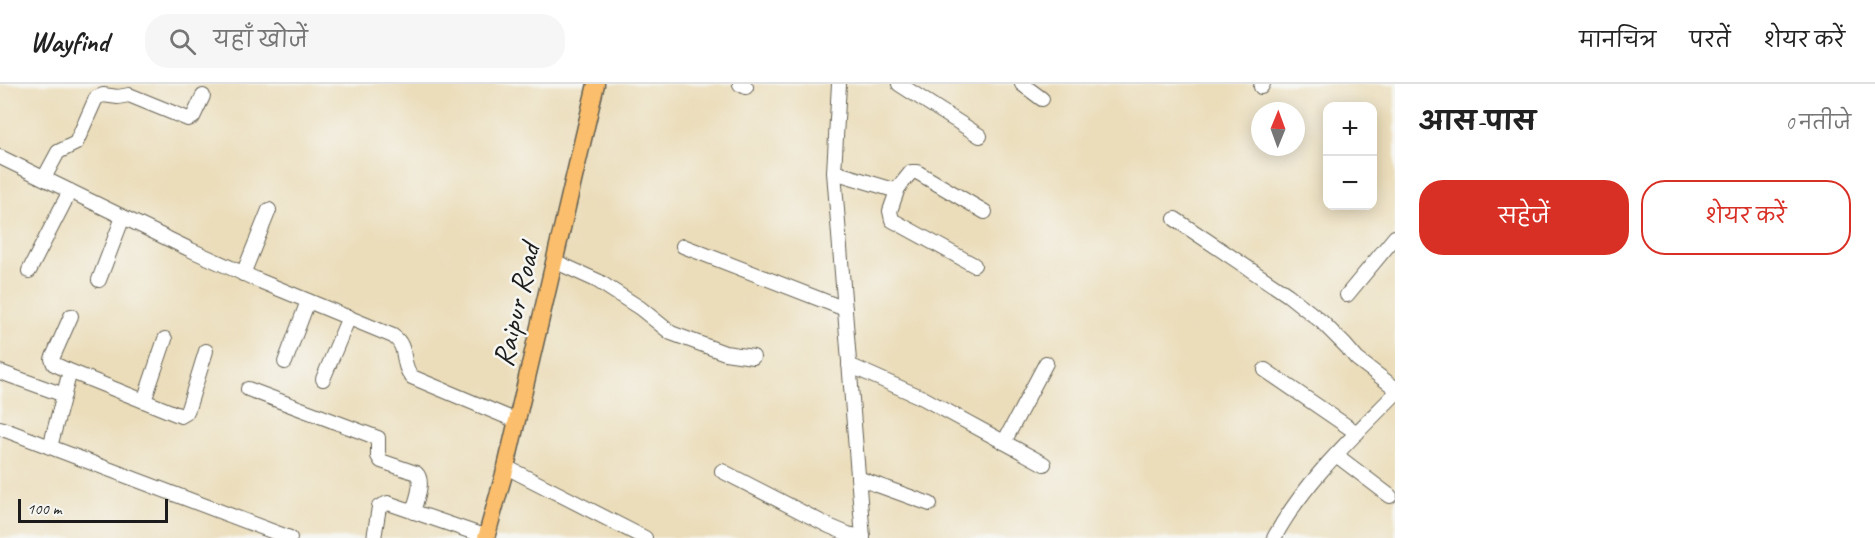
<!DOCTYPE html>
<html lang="hi">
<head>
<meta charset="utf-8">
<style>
  :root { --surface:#fff; --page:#f6f6f6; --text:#222; --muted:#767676; --line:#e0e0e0; --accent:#d93025 }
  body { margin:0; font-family:Caveat,"Playpen Sans Deva",sans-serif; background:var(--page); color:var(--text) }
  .controls { position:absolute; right:18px; top:18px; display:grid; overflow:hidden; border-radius:12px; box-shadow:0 3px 15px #0003 }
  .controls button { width:54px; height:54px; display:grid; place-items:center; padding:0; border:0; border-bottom:2px solid var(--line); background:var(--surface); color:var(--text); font:30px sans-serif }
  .compass { position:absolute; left:1251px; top:18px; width:54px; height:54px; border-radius:50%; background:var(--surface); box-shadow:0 3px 15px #0003; rotate:1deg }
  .scale { position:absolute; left:18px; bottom:15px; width:150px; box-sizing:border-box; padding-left:6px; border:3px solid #1c1c1c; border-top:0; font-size:16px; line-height:21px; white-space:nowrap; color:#1c1c1c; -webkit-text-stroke:4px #f6f6f2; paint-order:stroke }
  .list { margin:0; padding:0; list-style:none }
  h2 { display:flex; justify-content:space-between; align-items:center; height:78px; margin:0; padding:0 24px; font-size:26px }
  h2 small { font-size:20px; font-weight:400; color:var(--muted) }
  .actions { display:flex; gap:12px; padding:18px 24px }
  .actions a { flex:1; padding:14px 0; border:2px solid var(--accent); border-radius:24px; text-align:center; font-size:21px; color:var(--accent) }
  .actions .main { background:var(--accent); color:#fff }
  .icon { flex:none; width:33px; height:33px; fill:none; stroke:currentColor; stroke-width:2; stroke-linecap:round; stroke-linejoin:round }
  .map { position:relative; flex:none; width:1395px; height:454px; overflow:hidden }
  header { display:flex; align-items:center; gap:36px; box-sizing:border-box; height:84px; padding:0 30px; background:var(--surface); border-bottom:2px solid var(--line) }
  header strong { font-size:28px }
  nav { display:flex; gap:33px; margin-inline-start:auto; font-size:21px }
  .search { width:420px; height:54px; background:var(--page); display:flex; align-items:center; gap:15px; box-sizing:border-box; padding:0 21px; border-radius:24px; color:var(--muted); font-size:22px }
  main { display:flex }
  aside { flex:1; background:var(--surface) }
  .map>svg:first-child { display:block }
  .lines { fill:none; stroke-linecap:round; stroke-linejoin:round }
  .minor-casing { stroke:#646053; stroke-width:16 }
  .major-casing { stroke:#646053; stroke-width:19 }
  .minor { stroke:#fff; stroke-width:14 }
  .major { stroke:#fabe6d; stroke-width:16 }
  .labels { text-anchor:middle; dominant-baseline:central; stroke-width:5; stroke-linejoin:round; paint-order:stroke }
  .street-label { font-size:30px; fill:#1c1c1c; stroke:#f6f6f2 }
</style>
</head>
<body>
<header>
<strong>Wayfind</strong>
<div class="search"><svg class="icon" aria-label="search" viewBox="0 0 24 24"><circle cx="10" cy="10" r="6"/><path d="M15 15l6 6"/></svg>यहाँ खोजें</div>
<nav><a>मानचित्र</a><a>परतें</a><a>शेयर करें</a></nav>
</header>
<main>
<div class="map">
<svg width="1395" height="454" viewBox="0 0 1395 454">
  <rect width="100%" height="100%" fill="#f6f6f2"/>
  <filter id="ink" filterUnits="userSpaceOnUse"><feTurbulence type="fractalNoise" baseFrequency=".0167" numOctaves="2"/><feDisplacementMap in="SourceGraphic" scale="12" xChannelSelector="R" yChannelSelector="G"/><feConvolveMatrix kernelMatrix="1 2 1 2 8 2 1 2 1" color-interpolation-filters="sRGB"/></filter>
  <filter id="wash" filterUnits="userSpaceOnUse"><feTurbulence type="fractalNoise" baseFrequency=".008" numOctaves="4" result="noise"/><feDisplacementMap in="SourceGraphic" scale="24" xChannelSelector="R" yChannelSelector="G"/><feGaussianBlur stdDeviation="1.35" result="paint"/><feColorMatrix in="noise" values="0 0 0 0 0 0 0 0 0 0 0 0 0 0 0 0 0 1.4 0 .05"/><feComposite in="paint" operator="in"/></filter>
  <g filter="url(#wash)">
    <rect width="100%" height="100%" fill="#ebddba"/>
  </g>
  <g filter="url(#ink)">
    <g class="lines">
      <g class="minor-casing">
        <g id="minor">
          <polyline points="740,0 746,3"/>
          <polyline points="839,0 834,88 863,454"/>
          <polyline points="899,0 980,52"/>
          <polyline points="1022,0 1042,15"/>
          <polyline points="1261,3 1263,0"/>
          <path d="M0,73L191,166L260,197L393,252C409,263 400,280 412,293L517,337"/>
          <polyline points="834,88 894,106 899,103 911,88 917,88 985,128"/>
          <polyline points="44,94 58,68 76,59 96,14 103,11 118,13 129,11 188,35 193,33 203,12"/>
          <polyline points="898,104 890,127 892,136 974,181"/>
          <polyline points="1175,135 1288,211 1322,238 1345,261 1357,275 1395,304"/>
          <polyline points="683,162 845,225"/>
          <polyline points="554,177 598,197 640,224 671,249 725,269 753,273"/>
          <polyline points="29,187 70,107"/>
          <polyline points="243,190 269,126"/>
          <polyline points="99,196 123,133"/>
          <polyline points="1347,211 1395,153"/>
          <polyline points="285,278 308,217"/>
          <polyline points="849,281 923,314 1044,380"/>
          <polyline points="67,286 181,332 186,329 188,325 206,267"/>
          <polyline points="1265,286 1357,349"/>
          <polyline points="0,288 64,311"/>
          <polyline points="323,295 349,233"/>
          <path d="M248,305L378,354V372L381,377L416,389C425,397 416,416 413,428"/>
          <polyline points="144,317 165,255"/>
          <polyline points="0,344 290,454"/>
          <polyline points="1004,358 1046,279"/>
          <polyline points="50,363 69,291 67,286 54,280 52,275 71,232"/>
          <polyline points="1336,371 1390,412"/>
          <polyline points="506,383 645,454"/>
          <polyline points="722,387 829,442 848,450 863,453"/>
          <polyline points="858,394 930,420"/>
          <polyline points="374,454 379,423 388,419 487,453"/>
          <path d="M1274,454C1304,398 1351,355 1395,310"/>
        </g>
      </g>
      <g class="major-casing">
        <polyline id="major" points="486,454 506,383 596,0"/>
      </g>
      <use href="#minor" class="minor"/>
      <use href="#major" class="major"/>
    </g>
  </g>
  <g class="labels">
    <g class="street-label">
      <text transform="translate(516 221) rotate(-77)">Raipur Road</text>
    </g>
  </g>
</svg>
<div class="controls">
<button>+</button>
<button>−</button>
</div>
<svg class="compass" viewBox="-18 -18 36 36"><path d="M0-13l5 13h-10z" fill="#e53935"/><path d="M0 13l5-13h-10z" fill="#767676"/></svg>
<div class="scale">100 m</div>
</div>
<aside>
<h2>आस-पास<small>0 नतीजे</small></h2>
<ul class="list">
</ul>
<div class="actions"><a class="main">सहेजें</a><a>शेयर करें</a></div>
</aside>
</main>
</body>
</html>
